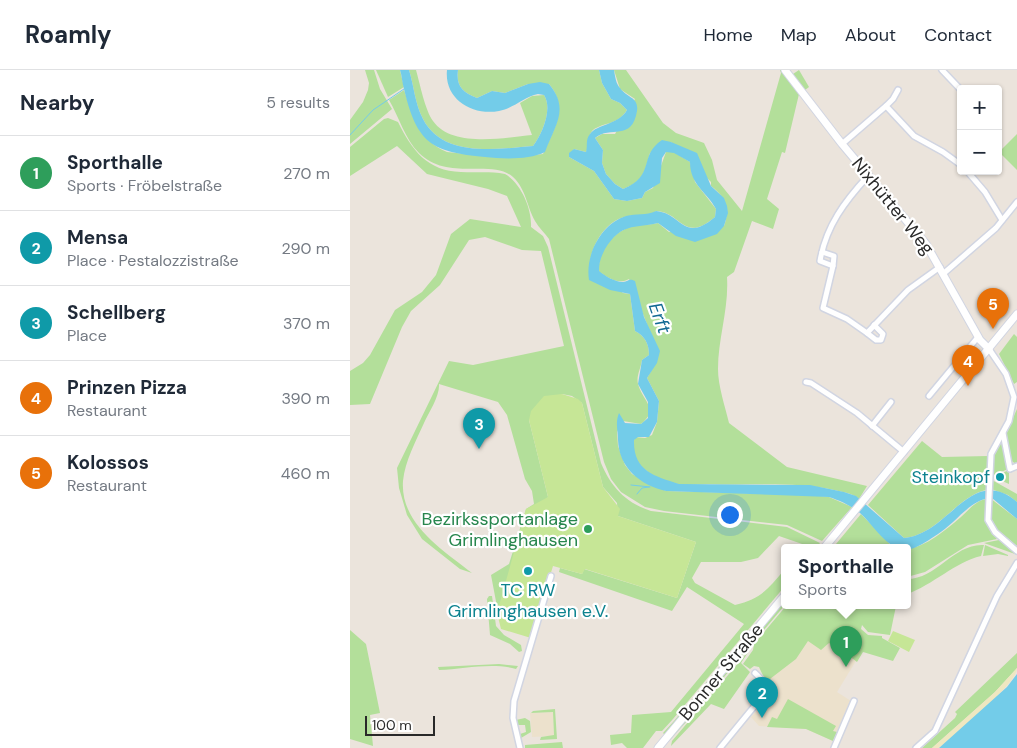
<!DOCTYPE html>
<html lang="en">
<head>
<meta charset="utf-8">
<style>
  :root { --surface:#fff; --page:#f2f2f3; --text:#1f2937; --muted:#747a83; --line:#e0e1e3; --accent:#ea580c }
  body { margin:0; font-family:"DM Sans",sans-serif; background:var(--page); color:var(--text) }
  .controls { position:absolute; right:15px; top:15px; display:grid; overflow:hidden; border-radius:5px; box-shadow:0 1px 4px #0004 }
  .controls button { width:45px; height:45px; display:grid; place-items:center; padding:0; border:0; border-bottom:1px solid var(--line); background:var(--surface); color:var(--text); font:25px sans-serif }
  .scale { position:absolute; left:15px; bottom:12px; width:70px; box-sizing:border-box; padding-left:5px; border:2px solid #292929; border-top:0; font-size:14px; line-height:18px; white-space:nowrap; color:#292929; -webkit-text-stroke:4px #fff; paint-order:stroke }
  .you { position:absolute; left:379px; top:444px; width:18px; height:18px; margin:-12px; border:4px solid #fff; border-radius:50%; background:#1a73e8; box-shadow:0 0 0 8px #1a73e833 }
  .badge { display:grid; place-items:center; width:32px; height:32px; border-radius:50%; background:var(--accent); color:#fff; font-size:16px; font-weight:700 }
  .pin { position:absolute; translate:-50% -41px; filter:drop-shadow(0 1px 2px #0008) }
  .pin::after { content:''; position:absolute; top:26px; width:18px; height:15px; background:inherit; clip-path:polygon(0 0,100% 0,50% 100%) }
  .popup { position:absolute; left:431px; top:474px; width:130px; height:65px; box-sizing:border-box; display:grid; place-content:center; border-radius:5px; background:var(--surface); filter:drop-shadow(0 1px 4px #0005); font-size:16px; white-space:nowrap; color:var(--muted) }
  .popup b { font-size:19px; color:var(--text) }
  .popup::after { content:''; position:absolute; left:50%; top:100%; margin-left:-10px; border:10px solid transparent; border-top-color:var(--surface) }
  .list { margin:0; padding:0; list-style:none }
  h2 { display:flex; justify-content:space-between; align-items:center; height:65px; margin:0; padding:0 20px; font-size:21px }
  h2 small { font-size:16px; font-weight:400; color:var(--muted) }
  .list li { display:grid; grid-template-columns:32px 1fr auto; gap:15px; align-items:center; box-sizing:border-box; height:75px; padding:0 20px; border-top:1px solid var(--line) }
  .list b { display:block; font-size:19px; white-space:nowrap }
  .list p { margin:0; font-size:16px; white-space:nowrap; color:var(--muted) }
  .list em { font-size:16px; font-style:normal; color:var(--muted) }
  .map { position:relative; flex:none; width:667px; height:678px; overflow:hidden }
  header { display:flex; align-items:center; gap:30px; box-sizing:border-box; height:70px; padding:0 25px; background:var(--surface); border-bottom:1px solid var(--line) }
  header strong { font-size:24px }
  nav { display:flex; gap:28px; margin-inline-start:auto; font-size:18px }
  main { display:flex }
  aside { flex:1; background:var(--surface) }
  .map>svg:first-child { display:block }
  .education { fill:#ece1cc }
  .green { fill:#b3df9a }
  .sand { fill:#efe7c0 }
  .pitch { fill:#c6e696 }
  .water { fill:#73cce9 }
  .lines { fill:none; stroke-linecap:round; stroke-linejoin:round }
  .stream { stroke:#73cce9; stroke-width:1 }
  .street-casing { stroke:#d1d5e2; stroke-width:8 }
  .secondary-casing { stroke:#d1d5e2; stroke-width:9 }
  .street { stroke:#fff; stroke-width:5 }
  .secondary { stroke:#fff; stroke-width:7 }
  .culture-dot { fill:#0f9aa8; stroke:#fff; stroke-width:2 }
  .leisure-dot { fill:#2e9e5b; stroke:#fff; stroke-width:2 }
  .labels { text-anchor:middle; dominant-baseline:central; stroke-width:4.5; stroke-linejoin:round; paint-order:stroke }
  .street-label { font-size:18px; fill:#292929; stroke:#fff }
  .culture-label { font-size:18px; fill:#0d838f; stroke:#fff; text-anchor:end }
  .leisure-label { font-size:18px; fill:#27864d; stroke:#fff; text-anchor:end }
  .water-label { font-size:19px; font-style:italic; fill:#136a94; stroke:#fff }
</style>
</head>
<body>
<header>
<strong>Roamly</strong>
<nav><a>Home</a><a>Map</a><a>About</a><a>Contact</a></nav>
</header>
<main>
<aside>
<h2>Nearby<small>5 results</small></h2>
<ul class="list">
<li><span class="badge" style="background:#2e9e5b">1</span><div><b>Sporthalle</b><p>Sports · Fröbelstraße</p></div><em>270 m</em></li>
<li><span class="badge" style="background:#0f9aa8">2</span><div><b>Mensa</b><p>Place · Pestalozzistraße</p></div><em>290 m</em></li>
<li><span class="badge" style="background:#0f9aa8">3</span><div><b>Schellberg</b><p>Place</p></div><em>370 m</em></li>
<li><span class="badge" style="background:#e8710a">4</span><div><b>Prinzen Pizza</b><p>Restaurant</p></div><em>390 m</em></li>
<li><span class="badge" style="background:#e8710a">5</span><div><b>Kolossos</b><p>Restaurant</p></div><em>460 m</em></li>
</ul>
</aside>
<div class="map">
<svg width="667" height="678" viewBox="0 0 667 678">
  <rect width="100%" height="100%" fill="#ebe4dc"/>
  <g class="education">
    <polygon points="436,550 512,581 487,622 501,631 483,671 456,659 409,656 401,647 422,624 419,609"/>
    <polygon points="203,642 204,666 182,667 180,643"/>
  </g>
  <g class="green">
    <polygon points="15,0 24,0 30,19 42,39 0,74 0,50 13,32 18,20 19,13"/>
    <polygon points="26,0 50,0 54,17 38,27"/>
    <path d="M59,0H66C70,14 75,40 83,51C102,78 154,68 182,65L170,33L182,26L194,25C203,39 192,64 183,76C146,79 93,88 73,49C65,34 64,16 59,0Z"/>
    <path d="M108,0H249L252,13L261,29L270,33L277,40C268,55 254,52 243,60C237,65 240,76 236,82L224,79L219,87L244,101L264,129L277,131L292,128L295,122L303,118L316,82H324L340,92L345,112L366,139L365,147C333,174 332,142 306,141C298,148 288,144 279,146C257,149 243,172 240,192L273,223L280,224L285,261C295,266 299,274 299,285L292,290C291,298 286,306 288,314C292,330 310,339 291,354L273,351L267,362L268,376L275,395L282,404L316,421L463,425L479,427L502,437L472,471L437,455L314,441L295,437L271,422L261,409L254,392L199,169C195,163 189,158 185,151C177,137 176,119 163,107C142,88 98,112 69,83C55,69 49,47 39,30L54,20C63,46 70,71 97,82L153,88L193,84C204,59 219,38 199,14H178L155,23L142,21L127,28C112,22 106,16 108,0Z"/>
    <path d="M264,0H276L313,53L326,63L354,73L362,90L367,110L392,141L431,3L430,0H432L449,24L435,83L432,82L417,129L429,139L423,159L402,151L384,202L377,207C379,239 368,268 368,299C368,316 375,336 379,353L437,397L517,416L509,429C502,423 493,422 484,420C443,411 401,416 359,414C349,414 338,416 328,414C306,410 275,394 285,367L295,368L302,365L307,352L309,331L297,308L303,298L297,254L279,209C269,215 257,208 249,201C247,179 267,157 289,155C296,154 301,155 308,153L319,162L374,156C380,139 376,127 361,116V112L321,72L300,83C294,103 294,111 273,119L265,114L256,104L252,93L253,80L245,68L252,64H265L285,29L270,19Z"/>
    <polygon points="449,0 459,17 455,20 443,4"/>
    <path d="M38,48L48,52C62,80 77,101 111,102C126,103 140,101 155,104C171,113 182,139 181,157L193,166L198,177L251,393C261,417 276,433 301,441L437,457L470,473L466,478H453L455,475L429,466L408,488L391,492H351L342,508L345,513L385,535C411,529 418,519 435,499V516L323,649L312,661H306L293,678H277L272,673L261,675L260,665L281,663L282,645L321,642L394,554L337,517L322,541L209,502L210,498L232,504L234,499L327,528L346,472L268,446L267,433L253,417L232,333L222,326L212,324L179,350L198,427L148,542L141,505L159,494L176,439L184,434L182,421L175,409L157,345L148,332L89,314C90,326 79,342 74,353C66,371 55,391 53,411C50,454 93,480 122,503L110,499L72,469L57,445L49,418L47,398L99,291L123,295L214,276L191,181L172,180L135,167L119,170L90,215L61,241L52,257L20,334L0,335V301L13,293L20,285L45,240L72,222L86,205L101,164L120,149L171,157L157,126L138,119L77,104L47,76L0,106V77L34,49Z"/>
    <polygon points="667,64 667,100 649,82"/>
    <polygon points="664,264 667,267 667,312 664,314 649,284"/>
    <polygon points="667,339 667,394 666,394 660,390 656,363"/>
    <path d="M572,371L592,387L638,386L636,420C606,427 588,465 554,468L518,435Z"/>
    <polygon points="649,372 652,372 658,399 642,406 643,384"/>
    <polygon points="659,400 659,414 643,407"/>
    <polygon points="642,410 667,424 667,432 658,425 641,419"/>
    <path d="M640,428L667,449V476C646,457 638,460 640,428Z"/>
    <path d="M636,429V453L647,469L618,475L575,502L557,507V479C576,477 597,459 611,447C619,440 625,431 636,429Z"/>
    <polygon points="511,444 540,474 551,478 500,478 486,474"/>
    <polygon points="649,470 661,478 665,484 634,473"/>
    <path d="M634,475L631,486C605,492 583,515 557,524V509C587,509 604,473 634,475Z"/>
    <polygon points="635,475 658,485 658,486 648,484 633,486"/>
    <polygon points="139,526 142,526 146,556 154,565 171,575 172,581 169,582 160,574 140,565 137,529"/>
    <polygon points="435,529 435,535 336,652 320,670 319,668"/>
    <polygon points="436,536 546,536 540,565 518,562 512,555 511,559 518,565 532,566 532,568 550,578 543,591 513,582 507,592 493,581 490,584 487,583 489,579 479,573 471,580 458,571 446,589 416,612 409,597 404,596 400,599 393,594 403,580 404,574"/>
    <polygon points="405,554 315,665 313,663 324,651"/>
    <polygon points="0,560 16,574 30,643 20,645 23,676 0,669"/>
    <polygon points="401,578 391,593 400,602 374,639 361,634 321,676 322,671"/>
    <polygon points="667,583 667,598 645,622 582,678 572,678 605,648 607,644 605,642"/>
    <path d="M149,594L168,596L166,599C142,592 114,599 89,600L88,597Z"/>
    <polygon points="438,629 486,656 483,661 487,662 483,671 456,659 417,657 422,647 427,649"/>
    <polygon points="205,639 207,669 190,670 191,667 204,665 203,642 181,643 183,641"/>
    <polygon points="175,648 180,651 181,662 171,668 170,664 176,662 175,655 167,655 166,650"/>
    <polygon points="212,672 213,678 175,678 175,675"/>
  </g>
  <path class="sand" d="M667,598C667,614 604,665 589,678H582L645,622Z"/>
  <g class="pitch">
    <polygon points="212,324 228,329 232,333 253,417 270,439 268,446 346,472 327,528 235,499 232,504 203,496 181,568 151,559 147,543 176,439 198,427 179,350 181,341 194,326"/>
    <polygon points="543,561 565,570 559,582 538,571"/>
  </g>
  <g class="water">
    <path d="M50,0H59C64,16 65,34 73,49C93,88 146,79 183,76C192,64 203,39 194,25L188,24C174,27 164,38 149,41C122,46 94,29 97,0H108C106,16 112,22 127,28L142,21L155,23L178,14L190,12L199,14C220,39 205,55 195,82C179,90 153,89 135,87C82,82 67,74 54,19C52,12 52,6 50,0Z"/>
    <path d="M249,0H264C265,6 266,14 270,18C277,28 289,27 287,41C282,72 260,55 245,68L253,80L252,93L256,104L265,114L273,119C306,106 288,86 312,70L321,72L347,83L361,116L374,128L377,136L378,143L374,156L367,164L345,172L326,166L308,153C283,159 272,152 255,179C251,187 249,192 249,201C255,206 265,212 273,212C279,211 279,208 285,211L294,247L310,281L307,293L297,308L309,331L307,352L299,367H288L284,370C283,401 304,406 329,414L460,415L494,422L506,426L554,468C600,464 621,393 667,432V449L642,428C621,428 606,453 588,464C580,469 571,476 561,479C539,484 524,455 510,443C500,435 491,431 479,427L316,421C290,415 269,398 268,370C268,360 265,353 269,343L275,353L291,354L298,348V332L288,314L292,290L299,285C299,274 295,266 285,261L280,224L260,220L239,210C235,185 251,154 276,146C286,143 296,146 306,141C332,143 333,174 365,147L366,139C357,122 340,115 340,92L324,83L316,82L312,88L310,113L295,122L292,128L277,131L264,129L244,101L219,87V83L224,79L236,82C238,76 235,70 240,64C247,54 268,55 277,40L270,33L261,29L252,13Z"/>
    <polygon points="667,604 667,678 589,678 657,617"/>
  </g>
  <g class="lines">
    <g class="stream">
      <polyline points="0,65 23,40 54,19"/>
      <polyline points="281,415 300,417"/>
      <polyline points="287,424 292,418 299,417"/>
    </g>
    <g class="street-casing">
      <g id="street">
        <polyline points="592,0 611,20"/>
        <polyline points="548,20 543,29 536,36 564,66 593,82 611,95"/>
        <polyline points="492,74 536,36"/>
        <polyline points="617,101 635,122 652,150"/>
        <path d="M518,106C495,131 476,156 470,191L483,196L473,238L497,249L517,263L558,220L590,197"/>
        <polyline points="472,182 484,186 483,196"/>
        <polyline points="593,204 646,158 667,132"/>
        <polyline points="517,263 526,270 531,270 533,264 524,255"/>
        <polyline points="639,279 656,304 664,327 659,351 641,384 638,450 645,462 667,481"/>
        <polyline points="456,312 461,313 507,343 554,382"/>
        <polyline points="579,326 628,267"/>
        <polyline points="522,356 541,332"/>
        <polyline points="653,363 660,399 667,396"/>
        <polyline points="170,678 163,648 164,631 201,506"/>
        <polyline points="370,678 416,622 415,613 405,603"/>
        <polyline points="484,678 504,631"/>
        <polyline points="566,678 585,661 647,526 667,493"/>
      </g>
    </g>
    <g class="secondary-casing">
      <g id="secondary">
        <polyline points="435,0 492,74 576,174 630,270 639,279"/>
        <polyline points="474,478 667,244"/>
        <polyline points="308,678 435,525"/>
      </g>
    </g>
    <use href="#street" class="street"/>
    <use href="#secondary" class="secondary"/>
  </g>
  <g class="culture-dot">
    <circle cx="650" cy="407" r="5"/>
    <circle cx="178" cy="501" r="5"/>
  </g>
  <circle class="leisure-dot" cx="238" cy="459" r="5"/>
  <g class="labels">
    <g class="street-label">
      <text transform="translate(543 136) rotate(51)">Nixhütter Weg</text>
      <text transform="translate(371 602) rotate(-50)">Bonner Straße</text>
    </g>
    <g class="culture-label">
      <text x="640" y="407">Steinkopf</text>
      <text x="178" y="520" text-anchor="middle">TC RW<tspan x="178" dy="21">Grimlinghausen e.V.</tspan></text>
    </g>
    <g class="leisure-label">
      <text x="228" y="449">Bezirkssportanlage<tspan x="228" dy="21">Grimlinghausen</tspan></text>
    </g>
    <g class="water-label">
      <text transform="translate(310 248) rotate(70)">Erft</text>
    </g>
  </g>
</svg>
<div class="controls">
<button>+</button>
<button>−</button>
</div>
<div class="scale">100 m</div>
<div class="you"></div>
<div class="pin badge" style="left:496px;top:597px;background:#2e9e5b">1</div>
<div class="popup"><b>Sporthalle</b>Sports</div>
<div class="pin badge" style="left:412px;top:648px;background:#0f9aa8">2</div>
<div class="pin badge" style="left:129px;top:379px;background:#0f9aa8">3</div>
<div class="pin badge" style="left:618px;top:316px;background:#e8710a">4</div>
<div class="pin badge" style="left:643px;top:259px;background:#e8710a">5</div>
</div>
</main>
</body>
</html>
